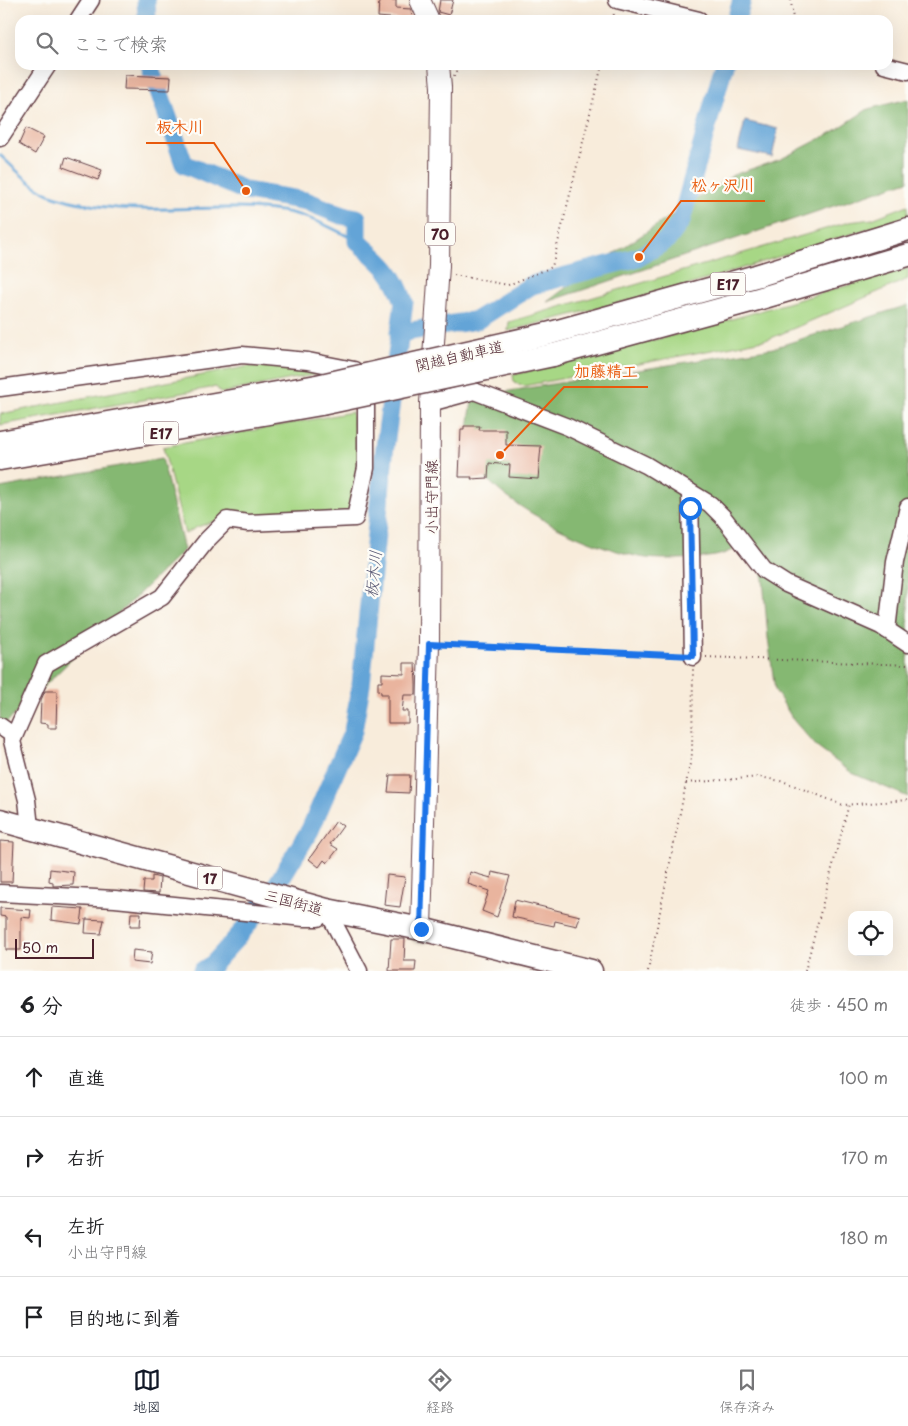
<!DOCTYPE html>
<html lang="ja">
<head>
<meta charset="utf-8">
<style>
  :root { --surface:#fff; --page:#f2f2f2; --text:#202124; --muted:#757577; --line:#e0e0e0; --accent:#111827 }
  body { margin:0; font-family:"Playpen Sans","Klee One",sans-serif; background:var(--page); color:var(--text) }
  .controls { position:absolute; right:15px; bottom:15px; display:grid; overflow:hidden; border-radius:10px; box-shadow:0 5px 20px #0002 }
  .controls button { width:45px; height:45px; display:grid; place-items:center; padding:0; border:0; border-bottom:1px solid var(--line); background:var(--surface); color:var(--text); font:25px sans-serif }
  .scale { position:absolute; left:15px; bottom:12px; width:79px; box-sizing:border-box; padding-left:5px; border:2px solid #4a1f2b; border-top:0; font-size:14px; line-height:18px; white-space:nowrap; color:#4a1f2b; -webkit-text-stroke:4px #fdfcf7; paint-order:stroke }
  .stop { position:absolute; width:15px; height:15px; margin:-11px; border:4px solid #1a73e8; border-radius:50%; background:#fff }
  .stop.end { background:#1a73e8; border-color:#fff; box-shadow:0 1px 5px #0008 }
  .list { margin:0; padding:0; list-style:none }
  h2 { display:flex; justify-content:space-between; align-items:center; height:65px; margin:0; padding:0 20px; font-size:21px }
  h2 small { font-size:16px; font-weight:400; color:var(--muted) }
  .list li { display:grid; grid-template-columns:32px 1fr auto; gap:15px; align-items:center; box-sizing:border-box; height:80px; padding:0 20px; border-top:1px solid var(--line) }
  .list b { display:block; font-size:19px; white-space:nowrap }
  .list p { margin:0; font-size:16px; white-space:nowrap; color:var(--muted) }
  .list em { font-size:16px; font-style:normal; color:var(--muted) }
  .icon { flex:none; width:28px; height:28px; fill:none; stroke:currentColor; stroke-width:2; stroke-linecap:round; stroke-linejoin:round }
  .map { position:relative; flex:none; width:908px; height:971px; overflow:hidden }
  .search { position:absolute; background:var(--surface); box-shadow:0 5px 20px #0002; left:15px; right:15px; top:15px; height:55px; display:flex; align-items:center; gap:12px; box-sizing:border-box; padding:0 18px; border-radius:15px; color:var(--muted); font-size:19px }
  .sheet { height:385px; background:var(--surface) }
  nav { display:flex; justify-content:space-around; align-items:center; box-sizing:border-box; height:70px; border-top:1px solid var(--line); background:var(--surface); font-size:14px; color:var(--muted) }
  nav a { display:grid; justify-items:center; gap:2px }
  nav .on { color:var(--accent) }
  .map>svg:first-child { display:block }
  .green { fill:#a7d785; stroke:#787b58 }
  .forest { fill:#85b872; stroke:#686c4e }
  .water { fill:#63a4d7; stroke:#566281 }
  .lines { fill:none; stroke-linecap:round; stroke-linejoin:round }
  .stream { stroke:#63a4d7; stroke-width:3 }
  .river { stroke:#63a4d7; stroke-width:19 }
  .building { fill:#e9b49e }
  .minor-casing { stroke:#643e45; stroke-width:19 }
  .major-casing { stroke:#643e45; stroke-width:22 }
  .highway-casing { stroke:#643e45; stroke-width:25 }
  .path { stroke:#643e45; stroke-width:2; stroke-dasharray:1 4; stroke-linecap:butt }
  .minor { stroke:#fff; stroke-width:16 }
  .major { stroke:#fff; stroke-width:20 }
  .highway { stroke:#fff; stroke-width:22 }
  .highway-bridge-casing { stroke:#643e45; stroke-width:25; stroke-linecap:butt }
  .highway-bridge { stroke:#fff; stroke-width:22 }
  .route { stroke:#1a73e8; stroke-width:6 }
  .labels { text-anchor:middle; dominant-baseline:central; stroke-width:4.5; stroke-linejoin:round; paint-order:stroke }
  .shield { fill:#fdfcf7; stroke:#806168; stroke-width:1 }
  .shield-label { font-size:14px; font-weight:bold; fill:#4a1f2b }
  .street-label { font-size:15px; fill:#4a1f2b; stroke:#fdfcf7 }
  .water-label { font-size:16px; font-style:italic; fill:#545470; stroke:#fdfcf7 }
  .leader { fill:none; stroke:#e8590c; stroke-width:2 }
  .callout-dot { fill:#e8590c; stroke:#fdfcf7; stroke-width:2 }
  .callout-label { font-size:16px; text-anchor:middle; font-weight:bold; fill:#e8590c; stroke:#fdfcf7; stroke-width:4.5; stroke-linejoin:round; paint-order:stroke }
</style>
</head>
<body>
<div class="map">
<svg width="908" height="971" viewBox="0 0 908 971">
  <rect width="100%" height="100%" fill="#fdfcf7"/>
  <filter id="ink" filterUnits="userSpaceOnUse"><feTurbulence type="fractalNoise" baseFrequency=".02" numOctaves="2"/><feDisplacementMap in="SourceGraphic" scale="10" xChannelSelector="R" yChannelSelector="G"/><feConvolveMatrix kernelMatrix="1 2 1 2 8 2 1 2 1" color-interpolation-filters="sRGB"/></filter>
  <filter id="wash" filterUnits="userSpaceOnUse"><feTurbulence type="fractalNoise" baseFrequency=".0096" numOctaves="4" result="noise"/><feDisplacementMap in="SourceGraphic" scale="20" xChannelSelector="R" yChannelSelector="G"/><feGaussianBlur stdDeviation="1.12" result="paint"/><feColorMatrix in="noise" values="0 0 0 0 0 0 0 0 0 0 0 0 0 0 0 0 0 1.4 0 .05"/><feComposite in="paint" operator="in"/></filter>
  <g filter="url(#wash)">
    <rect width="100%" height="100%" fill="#f8ecdb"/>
    <g class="green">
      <polygon points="908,205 908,216 689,285 508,331 509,322 849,222 872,219"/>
      <polygon points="908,268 908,279 769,339 524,386 514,382 513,375 694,330"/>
      <polygon points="320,365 333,371 221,393 216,387 0,425 0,414 250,366"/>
      <polygon points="352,412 358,452 352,514 225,518 197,527 185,534 163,447"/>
    </g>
    <g class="forest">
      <polygon points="908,99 908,181 547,302 592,268 733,175 781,159 833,132 868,109"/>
      <path d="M908,305V797L852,773L818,748L794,721L775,690L768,638L762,567L747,548C730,548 728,554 715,556C697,559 663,560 646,558C599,551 481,501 470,450C466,433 470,413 473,397L773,348Z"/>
      <polygon points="162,458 184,550 0,729 0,488"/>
    </g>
    <polygon class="water" points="745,121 778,129 772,157 738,150"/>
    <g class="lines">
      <path class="stream" d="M0,155C15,169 34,189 54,196C128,221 205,201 280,211C309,215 332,228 357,241"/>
      <g class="river">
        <polyline points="146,0 147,20"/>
        <polyline points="736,20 742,0"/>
        <path d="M150,65L184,164L246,191L306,201L341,215L357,218V241C381,262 393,270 404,302L384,454L361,685L353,731L310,830L276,886L241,933L213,964L202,971"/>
        <polyline points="399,333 477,320 532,285 639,257 667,240 681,221 724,65"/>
      </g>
    </g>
    <g id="blocks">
      <g class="building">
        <polygon points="379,0 396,0 396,8 411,9 412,20 378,17"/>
        <polygon points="440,0 453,0 449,15 438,12"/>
        <polygon points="125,75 171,77 170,90 124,89"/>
        <polygon points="26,128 44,137 35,154 19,144"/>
        <polygon points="66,157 102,170 98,180 63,167"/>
        <polygon points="464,426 480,426 479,430 506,430 506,445 541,446 538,479 509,477 510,465 489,463 488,478 471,479 472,477 459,477 461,429 464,429"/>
        <polygon points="404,663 415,663 416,683 416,695 404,695 402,711 408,711 408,723 388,723 388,694 381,694 381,692 378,691 378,682 382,682 382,673 404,674"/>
        <polygon points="45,691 57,691 56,728 48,728 48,724 40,723 41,700"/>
        <polygon points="390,775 410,775 409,793 388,792"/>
        <polygon points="336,821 343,826 330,844 338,849 327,863 324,860 319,867 309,859"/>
        <polygon points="0,841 14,842 12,882 0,882"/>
        <polygon points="50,869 74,872 73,885 53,886 53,882 49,881"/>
        <polygon points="470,872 491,878 492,872 510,876 497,917 482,911 489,891 468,884"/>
        <polygon points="387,875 405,877 400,907 384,905"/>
        <polygon points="152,876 160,878 159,893 143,892 144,881 152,881"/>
        <polygon points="515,900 580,916 577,926 555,921 554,926 512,917"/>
        <polygon points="52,907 83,909 81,924 51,920"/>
        <polygon points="0,908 31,910 30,918 21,917 21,950 6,950 6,917 0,916"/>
        <polygon points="131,913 141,913 140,926 130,926"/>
        <polygon points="86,919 104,920 101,934 85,933"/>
        <polygon points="391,939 405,939 404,961 416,961 415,971 389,971"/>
        <polygon points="133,950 152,952 150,964 132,962"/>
      </g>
    </g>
  </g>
  <g filter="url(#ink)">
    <use href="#blocks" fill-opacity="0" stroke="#643e45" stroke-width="1"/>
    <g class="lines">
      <g class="minor-casing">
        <g id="minor">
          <polyline points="617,0 699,20"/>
          <polyline points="78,20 91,0"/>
          <polyline points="884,65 908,71"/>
          <polyline points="0,138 48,65"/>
          <polyline points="0,388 242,355 308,361 354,370 366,399 366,468 355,518 248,523 227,520 207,540 162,597 46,664 12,741 27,800 30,827"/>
          <polyline points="430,403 474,391 568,427 646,465 710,504 723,517 764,570 786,584 881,626 908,644"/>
          <polyline points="690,492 693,657"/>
          <polyline points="887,630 895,562 908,507"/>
          <polyline points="0,726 14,736"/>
          <polyline points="0,893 115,899 304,918 318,918 327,910 359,971"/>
        </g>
      </g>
      <g class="major-casing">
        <g id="major">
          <polyline points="420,0 429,20"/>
          <polyline points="421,929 429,644 430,403 439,266 441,87 439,65"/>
        </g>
      </g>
      <g class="highway-casing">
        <g id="highway">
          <polyline points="547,334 756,276 908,229"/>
          <polyline points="553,355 758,299 908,255"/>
          <polyline points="0,442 317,386"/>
          <polyline points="0,459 321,404"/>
          <polyline points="0,820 327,910 421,929 591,971"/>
        </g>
      </g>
      <g class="path">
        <polyline points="791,0 793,20"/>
        <polyline points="613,20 614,13"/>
        <polyline points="454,76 461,65"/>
        <polyline points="454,275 508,285 552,267 602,65"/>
        <polyline points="443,645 681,656"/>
        <polyline points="706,657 908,665"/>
        <polyline points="686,783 760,777 785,782 843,805 908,800"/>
        <polyline points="648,971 692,754 693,669"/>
        <polyline points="805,971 849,804"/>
      </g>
      <use href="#minor" class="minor"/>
      <use href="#major" class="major"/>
      <use href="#highway" class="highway"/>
      <g class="highway-bridge-casing">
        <g id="highway-bridge">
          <polyline points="317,386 547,334"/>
          <polyline points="321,404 553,355"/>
        </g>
      </g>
      <use href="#highway-bridge" class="highway-bridge"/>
    </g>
  </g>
  <g class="lines" filter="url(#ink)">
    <polyline class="route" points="421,929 429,644 693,656 690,508"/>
  </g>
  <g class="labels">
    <g class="shield">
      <rect x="425" y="222.5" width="30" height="23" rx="4"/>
      <rect x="710.5" y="272.5" width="35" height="23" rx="4"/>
      <rect x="143.5" y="421.5" width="35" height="23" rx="4"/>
      <rect x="197.5" y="866.5" width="25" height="23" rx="4"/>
    </g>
    <g class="shield-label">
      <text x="440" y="234">70</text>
      <text x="728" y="284">E17</text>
      <text x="161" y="433">E17</text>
      <text x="210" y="878">17</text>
    </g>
    <g class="street-label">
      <text transform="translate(459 355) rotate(-13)">関越自動車道</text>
      <text transform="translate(430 497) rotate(-90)">小出守門線</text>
      <text transform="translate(294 901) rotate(15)">三国街道</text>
    </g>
    <g class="water-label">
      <text transform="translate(372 574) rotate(-84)">板木川</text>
    </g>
  </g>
  <path class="leader" d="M246 191L214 143H146M639 257L681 201H765M500 455L564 387H648"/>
  <g class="callout-dot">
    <circle cx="246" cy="191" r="5"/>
    <circle cx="639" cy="257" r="5"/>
    <circle cx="500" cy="455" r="5"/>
  </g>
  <g class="callout-label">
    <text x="180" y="133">板木川</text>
    <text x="723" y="191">松ヶ沢川</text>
    <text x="606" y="377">加藤精工</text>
  </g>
</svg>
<div class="controls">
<button><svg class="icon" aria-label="locate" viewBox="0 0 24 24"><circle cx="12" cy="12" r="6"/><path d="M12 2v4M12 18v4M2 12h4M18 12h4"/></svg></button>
</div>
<div class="scale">50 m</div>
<div class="stop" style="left:690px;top:508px"></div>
<div class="stop end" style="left:421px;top:929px"></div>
<div class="search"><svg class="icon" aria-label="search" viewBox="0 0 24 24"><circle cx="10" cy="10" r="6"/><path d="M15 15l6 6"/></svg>ここで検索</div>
</div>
<section class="sheet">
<h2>6 分<small>徒歩 · 450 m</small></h2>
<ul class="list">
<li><svg class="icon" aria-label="ahead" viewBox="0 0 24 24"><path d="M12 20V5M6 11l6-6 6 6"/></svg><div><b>直進</b></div><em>100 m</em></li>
<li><svg class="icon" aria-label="right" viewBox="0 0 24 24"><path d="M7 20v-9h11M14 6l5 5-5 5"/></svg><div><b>右折</b></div><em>170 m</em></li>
<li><svg class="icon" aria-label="left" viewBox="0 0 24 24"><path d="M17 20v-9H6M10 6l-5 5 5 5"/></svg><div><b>左折</b><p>小出守門線</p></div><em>180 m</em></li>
<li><svg class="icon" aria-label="arrive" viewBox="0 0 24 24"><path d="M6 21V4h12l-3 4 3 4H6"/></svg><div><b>目的地に到着</b></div></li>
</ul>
</section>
<nav>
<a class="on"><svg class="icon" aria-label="map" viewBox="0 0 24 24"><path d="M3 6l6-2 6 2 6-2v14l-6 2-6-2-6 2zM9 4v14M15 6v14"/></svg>地図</a>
<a><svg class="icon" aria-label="directions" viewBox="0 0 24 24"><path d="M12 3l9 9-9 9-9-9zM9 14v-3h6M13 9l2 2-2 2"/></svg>経路</a>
<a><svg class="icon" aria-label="saved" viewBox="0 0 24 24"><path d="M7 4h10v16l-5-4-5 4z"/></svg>保存済み</a>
</nav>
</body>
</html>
